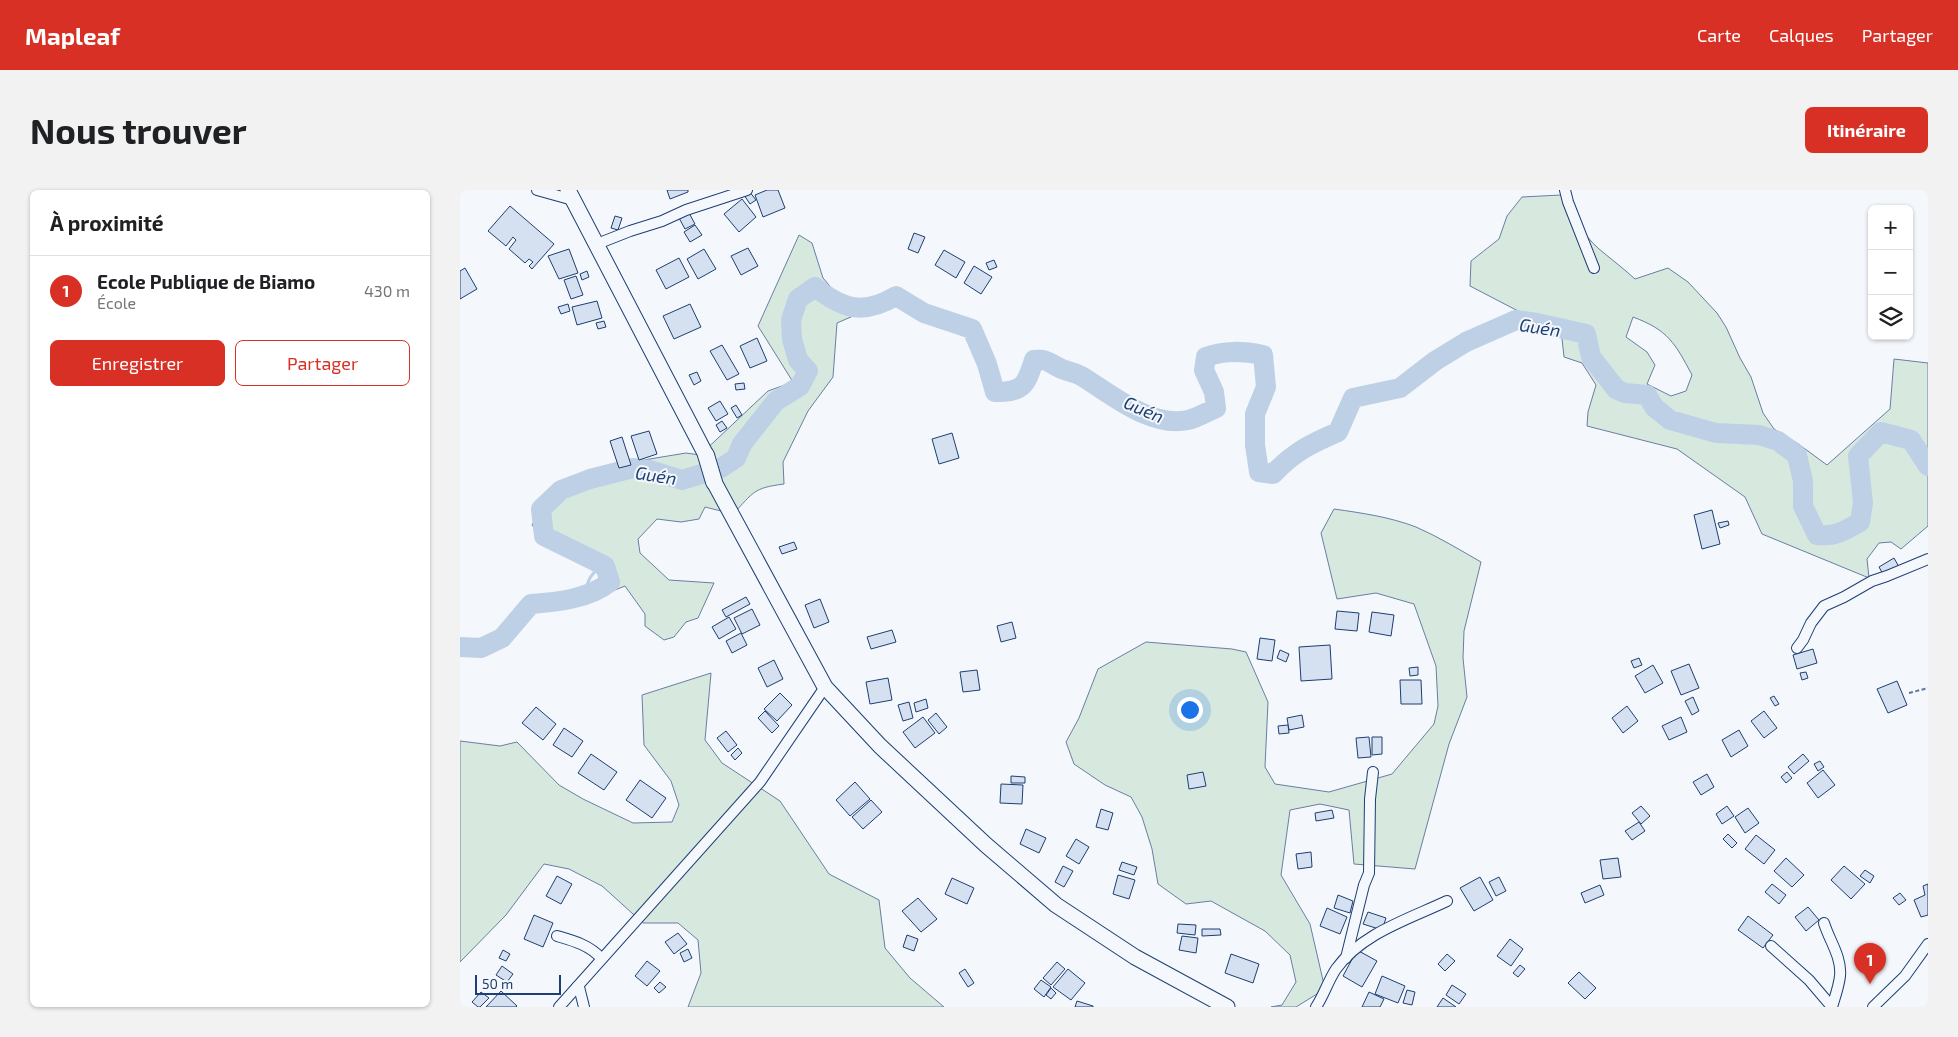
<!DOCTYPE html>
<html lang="fr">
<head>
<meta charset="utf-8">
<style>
  :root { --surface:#fff; --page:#f2f2f2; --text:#202124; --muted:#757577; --line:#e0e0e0; --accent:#d93025 }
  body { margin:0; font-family:"Exo 2",sans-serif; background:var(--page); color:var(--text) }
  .controls { position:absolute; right:15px; top:15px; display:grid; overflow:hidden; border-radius:8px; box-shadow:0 1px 4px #0004 }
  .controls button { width:45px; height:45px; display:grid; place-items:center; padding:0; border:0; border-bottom:1px solid var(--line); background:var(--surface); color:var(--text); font:25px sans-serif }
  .scale { position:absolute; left:15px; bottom:12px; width:86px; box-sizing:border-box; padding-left:5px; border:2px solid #1d3f73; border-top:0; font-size:14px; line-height:18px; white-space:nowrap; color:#1d3f73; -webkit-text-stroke:4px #f4f7fb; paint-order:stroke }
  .you { position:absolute; left:729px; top:519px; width:18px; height:18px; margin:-12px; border:4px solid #fff; border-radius:50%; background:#1a73e8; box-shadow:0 0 0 8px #1a73e833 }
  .badge { display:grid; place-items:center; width:32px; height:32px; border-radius:50%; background:var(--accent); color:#fff; font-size:16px; font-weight:700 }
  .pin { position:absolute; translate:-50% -41px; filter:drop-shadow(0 1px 2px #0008) }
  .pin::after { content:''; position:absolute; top:26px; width:18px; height:15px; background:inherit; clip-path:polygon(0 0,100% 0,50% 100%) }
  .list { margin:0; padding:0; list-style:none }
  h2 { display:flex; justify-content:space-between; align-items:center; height:65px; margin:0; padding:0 20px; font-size:21px }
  h2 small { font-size:16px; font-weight:400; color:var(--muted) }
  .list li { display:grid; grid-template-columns:32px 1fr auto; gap:15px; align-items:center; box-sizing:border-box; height:70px; padding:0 20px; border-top:1px solid var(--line) }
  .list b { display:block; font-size:19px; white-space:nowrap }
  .list p { margin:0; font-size:16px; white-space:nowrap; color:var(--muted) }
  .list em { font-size:16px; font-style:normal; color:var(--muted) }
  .actions { display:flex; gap:10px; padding:15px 20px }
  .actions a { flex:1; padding:11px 0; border:1px solid var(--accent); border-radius:8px; text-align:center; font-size:18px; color:var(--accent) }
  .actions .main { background:var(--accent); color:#fff }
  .icon { flex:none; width:28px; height:28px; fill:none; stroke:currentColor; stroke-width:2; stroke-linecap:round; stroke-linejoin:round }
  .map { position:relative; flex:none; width:1468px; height:817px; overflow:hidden; border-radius:8px }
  header { display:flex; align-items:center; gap:30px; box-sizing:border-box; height:70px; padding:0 25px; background:var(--accent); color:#fff }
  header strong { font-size:24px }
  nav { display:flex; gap:28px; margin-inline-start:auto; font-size:18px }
  .intro { display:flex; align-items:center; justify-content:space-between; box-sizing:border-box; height:120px; padding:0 30px }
  h1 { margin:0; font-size:35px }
  .button { padding:12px 22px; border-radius:8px; background:var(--accent); color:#fff; font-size:18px; font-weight:700 }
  main { display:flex; gap:30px; padding:0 30px }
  aside { flex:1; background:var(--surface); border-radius:8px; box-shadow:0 1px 4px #0004 }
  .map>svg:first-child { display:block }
  .green { fill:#d7e8df; stroke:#687fa3; fill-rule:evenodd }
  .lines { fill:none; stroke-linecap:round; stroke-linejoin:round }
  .stream { stroke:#bed0e5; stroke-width:3 }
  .river { stroke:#bed0e5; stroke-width:20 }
  .building { fill:#d5e0f0; stroke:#1d3f73 }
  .street-casing { stroke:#1d3f73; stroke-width:12 }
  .secondary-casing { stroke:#1d3f73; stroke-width:17 }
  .primary-casing { stroke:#1d3f73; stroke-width:18 }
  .path { stroke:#5e769c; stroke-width:2; stroke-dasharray:4 2.5; stroke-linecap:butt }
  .street { stroke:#f4f7fb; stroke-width:10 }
  .secondary { stroke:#f4f7fb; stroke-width:15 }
  .primary { stroke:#f4f7fb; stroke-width:16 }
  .labels { text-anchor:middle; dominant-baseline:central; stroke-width:4; stroke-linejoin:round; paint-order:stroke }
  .water-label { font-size:18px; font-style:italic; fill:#1d3f73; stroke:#f4f7fb }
</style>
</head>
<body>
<header>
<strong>Mapleaf</strong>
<nav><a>Carte</a><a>Calques</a><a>Partager</a></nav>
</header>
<div class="intro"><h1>Nous trouver</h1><a class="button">Itinéraire</a></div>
<main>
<aside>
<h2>À proximité<small></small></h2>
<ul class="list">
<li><span class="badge">1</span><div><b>Ecole Publique de Biamo</b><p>École</p></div><em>430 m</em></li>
</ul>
<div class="actions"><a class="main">Enregistrer</a><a>Partager</a></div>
</aside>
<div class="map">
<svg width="1468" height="817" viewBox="0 0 1468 817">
  <rect width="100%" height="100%" fill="#f4f7fb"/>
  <g class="green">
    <path d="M1101,5C1112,24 1122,44 1139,59C1151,69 1163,78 1175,89L1208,78L1228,92L1257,123L1266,137L1280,168L1291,187L1303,223L1314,239L1337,253L1367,275L1430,219L1434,169L1468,173V336L1441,359L1431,352L1419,353L1407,369L1409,388L1302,344L1285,307L1217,259L1127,236L1128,222L1136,195L1122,173L1104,167L1100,130L1060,122L1010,96L1011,71L1039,49L1047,26L1062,7ZM1173,127C1208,140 1215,153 1232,185L1226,201L1211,206L1187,194L1195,175L1187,162L1166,147Z"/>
    <path d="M339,45L352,53L363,88L375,102L400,123L377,133L373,187L348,221L323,272L324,294C293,298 294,302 273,324L245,317L239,329L221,332L197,329L178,349L180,363L209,390L254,393L238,428L226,432L214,447L204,450L185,436V424L165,396L155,400L131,377L79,350L72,334L92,321L103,305L141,277L226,263L240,265L308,201L333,192L298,136Z"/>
    <path d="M874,319C902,323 930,327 956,337C979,347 1000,360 1021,372L1004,441L1003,468L1007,507L989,554L955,679L894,674L889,620L860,614L830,620L821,685L850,734L865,799L836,817H811L822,815L836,792L830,765L805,741L751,711L726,714L698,694L692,659L682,627L671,607L645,595L614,574L606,552L619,528L638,479L686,452L772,459L786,462L808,512L805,577L815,594L869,602L932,584L974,534L978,516L976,476L954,414L916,403L877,409L861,343Z"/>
    <polygon points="251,483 245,550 262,573 320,611 369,684 419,710 425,758 450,788 484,817 228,817 241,783 238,750 218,733 183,733 142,696 109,679 84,674 46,725 0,772 0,551 40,556 57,552 99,595 123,609 173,633 212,632 219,615 211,591 184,555 182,505"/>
  </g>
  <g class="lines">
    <path class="stream" d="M125,405C127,391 131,381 145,376"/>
    <path class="river" d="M0,457L21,458L42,448L71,414C98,412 128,409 150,392L145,376L84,346L81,319L101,300L130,289L173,278L190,280L222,290L261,278L276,268L282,254L316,211L340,196L348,181L338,170L332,149L331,130L338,109L355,97C384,120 404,125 436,106L464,123L512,139L527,174L535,202C563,202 566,196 574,170C590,169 588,173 602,179C609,182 617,183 623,187C652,205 691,238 728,230C737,228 747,222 756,218L754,202L744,180L746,167C765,160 783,161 803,165L806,197L795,224V255L799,282L813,284C834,262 850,254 878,242L893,208L940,198L975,171L1006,152L1056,130L1077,133L1126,144L1131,167L1156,199L1165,203L1187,205L1194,217L1210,230L1256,243L1299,245L1318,251L1337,265L1343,291V316L1357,345C1376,347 1384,341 1400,332L1403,313L1398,266L1421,242L1451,250L1468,276"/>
  </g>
  <g class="building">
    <polygon points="207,0 228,0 228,2 210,9"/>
    <polygon points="307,0 318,0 325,18 303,27 295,5"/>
    <polygon points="289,1 296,10 290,14 284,5"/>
    <polygon points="282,9 296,27 279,42 264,24"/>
    <polygon points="50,16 94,54 72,79 69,76 73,72 69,69 65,73 49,59 56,50 53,47 46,56 28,41"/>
    <polygon points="229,23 235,34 225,39 219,28"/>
    <polygon points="155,26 162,28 158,40 151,38"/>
    <polygon points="235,35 242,45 230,52 224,42"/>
    <polygon points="454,43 465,47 458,63 448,59"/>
    <polygon points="288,58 298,76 281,85 271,66"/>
    <polygon points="109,59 118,83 99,89 88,66"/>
    <polygon points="244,59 256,79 238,89 227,69"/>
    <polygon points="484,60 505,72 496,88 475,75"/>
    <polygon points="219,68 229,87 206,99 196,80"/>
    <polygon points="534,70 537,77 529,80 526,73"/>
    <polygon points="514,76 532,87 521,104 504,93"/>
    <polygon points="5,78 17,99 0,109 0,81"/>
    <polygon points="127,81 129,87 122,90 120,84"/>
    <polygon points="116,86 123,105 111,109 104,90"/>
    <polygon points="137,111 142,128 117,135 112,117"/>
    <polygon points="108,114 110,121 101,124 98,117"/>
    <polygon points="230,114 241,137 214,149 203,126"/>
    <polygon points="144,131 146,137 138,139 136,133"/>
    <polygon points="297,148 307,171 290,178 280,156"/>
    <polygon points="262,155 279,184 267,190 250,161"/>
    <polygon points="237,182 241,191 234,195 229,185"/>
    <polygon points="284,193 285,199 276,200 275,194"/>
    <polygon points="260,211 268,224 256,231 248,218"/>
    <polygon points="276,215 282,225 277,228 271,218"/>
    <polygon points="262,231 267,238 260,242 256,235"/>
    <polygon points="189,241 197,264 179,270 171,246"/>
    <polygon points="492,243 499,268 479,274 472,249"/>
    <polygon points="162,247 171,275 159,278 150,251"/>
    <polygon points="1252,320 1260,354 1242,359 1234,325"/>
    <polygon points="1268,331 1269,335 1260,338 1258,333"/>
    <polygon points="334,352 337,359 322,364 319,357"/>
    <polygon points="1434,368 1439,377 1424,386 1419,377"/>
    <polygon points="286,407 290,414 266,427 262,420"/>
    <polygon points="360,409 369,432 354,438 345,415"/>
    <polygon points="292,419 300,435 282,444 274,428"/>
    <polygon points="877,421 899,423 897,441 875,439"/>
    <polygon points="912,422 934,425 931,446 909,442"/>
    <polygon points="269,427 276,439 259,449 252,437"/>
    <polygon points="552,432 556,448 541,452 537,436"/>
    <polygon points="432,440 436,452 411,459 407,447"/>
    <polygon points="281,443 287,455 272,463 266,451"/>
    <polygon points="800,448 815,450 812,471 797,469"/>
    <polygon points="870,455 872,489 841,491 839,457"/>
    <polygon points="1353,459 1357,473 1337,479 1333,465"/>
    <polygon points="820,460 829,464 826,472 817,468"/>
    <polygon points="1179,468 1182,475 1174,478 1171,471"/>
    <polygon points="314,470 323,489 307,497 298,478"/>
    <polygon points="1229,474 1239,498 1221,505 1211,481"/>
    <polygon points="1193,475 1203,493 1185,503 1175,486"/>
    <polygon points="958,477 958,485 950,486 949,478"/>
    <polygon points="517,480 520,500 503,502 500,482"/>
    <polygon points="1346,482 1348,488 1342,490 1340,483"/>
    <polygon points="428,488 432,510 410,514 406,492"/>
    <polygon points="940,490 961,490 962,514 941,514"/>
    <polygon points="1437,491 1447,515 1428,523 1417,499"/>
    <polygon points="320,503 332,515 317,531 304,519"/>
    <polygon points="1314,506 1319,514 1315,516 1310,508"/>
    <polygon points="1233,507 1239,521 1232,525 1225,511"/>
    <polygon points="466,509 468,518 456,522 454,513"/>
    <polygon points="449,512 453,528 443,531 438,515"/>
    <polygon points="1167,516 1178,531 1163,543 1152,528"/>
    <polygon points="76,517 96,534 83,550 62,533"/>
    <polygon points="305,521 319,536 312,543 298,528"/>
    <polygon points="1304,521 1317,538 1304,548 1291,531"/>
    <polygon points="476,523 487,537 479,544 468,530"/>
    <polygon points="842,525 844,537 829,540 827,528"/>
    <polygon points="463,527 475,543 455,558 443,542"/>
    <polygon points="1221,527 1227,542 1209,550 1202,536"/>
    <polygon points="828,535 829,543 819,544 818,536"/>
    <polygon points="104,538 123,551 112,567 93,555"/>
    <polygon points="1279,540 1288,556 1271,567 1262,550"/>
    <polygon points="266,541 277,555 268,562 257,548"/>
    <polygon points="909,547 911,567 898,568 896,548"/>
    <polygon points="912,547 922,547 922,564 912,565"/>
    <polygon points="278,558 282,563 275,570 271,565"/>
    <polygon points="131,564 157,582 144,600 118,583"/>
    <polygon points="1343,564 1349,571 1334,584 1328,577"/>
    <polygon points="1360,571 1364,577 1358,581 1354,574"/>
    <polygon points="1363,580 1375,595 1358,608 1347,593"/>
    <polygon points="743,582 746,596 729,599 727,585"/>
    <polygon points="1327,582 1332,588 1326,593 1321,587"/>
    <polygon points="1247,584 1254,597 1241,605 1233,592"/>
    <polygon points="551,586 565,587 565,593 551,593"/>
    <polygon points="180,590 206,608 192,628 166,610"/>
    <polygon points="395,592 410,609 390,626 376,610"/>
    <polygon points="541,594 563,595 562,614 540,613"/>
    <polygon points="411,610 422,622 403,639 392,627"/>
    <polygon points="1181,616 1190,626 1181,634 1172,623"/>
    <polygon points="1267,616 1274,626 1262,634 1256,624"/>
    <polygon points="1288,618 1299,633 1285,643 1275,627"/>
    <polygon points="641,619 653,623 648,640 636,637"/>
    <polygon points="872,620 874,628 856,631 855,623"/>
    <polygon points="1179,632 1185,641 1172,650 1165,641"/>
    <polygon points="566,639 586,648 579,663 560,654"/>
    <polygon points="1268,644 1277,653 1272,658 1263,649"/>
    <polygon points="1296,645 1315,660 1304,674 1285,659"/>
    <polygon points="616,649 629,657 619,674 606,666"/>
    <polygon points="851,662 852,677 838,679 836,664"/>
    <polygon points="1158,668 1161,687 1143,689 1140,670"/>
    <polygon points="1326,668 1344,685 1332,697 1314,681"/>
    <polygon points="662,672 677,677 674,685 659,680"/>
    <polygon points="603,676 613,681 604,697 595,692"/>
    <polygon points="1384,676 1405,694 1391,709 1371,690"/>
    <polygon points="1405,680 1414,686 1410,693 1400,686"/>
    <polygon points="658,685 675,690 669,709 653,704"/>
    <polygon points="97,686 112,694 101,714 86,706"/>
    <polygon points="1020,687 1033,710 1014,721 1000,698"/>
    <polygon points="1039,687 1046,701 1036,706 1029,692"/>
    <polygon points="492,688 514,698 507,714 485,704"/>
    <polygon points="1312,694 1326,705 1319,714 1305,702"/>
    <polygon points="1468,694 1468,725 1461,727 1454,710 1465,705 1463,696"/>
    <polygon points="1140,695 1144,705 1125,713 1121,703"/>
    <polygon points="1440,703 1446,710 1439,715 1433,708"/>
    <polygon points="878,705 893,711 890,723 874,718"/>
    <polygon points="458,708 477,729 461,742 442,721"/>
    <polygon points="1348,717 1359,730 1346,741 1335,727"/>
    <polygon points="867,718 887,727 880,744 860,736"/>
    <polygon points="908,722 926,728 922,740 903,734"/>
    <polygon points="74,725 93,733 83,757 64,749"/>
    <polygon points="1288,726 1313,745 1303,758 1278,740"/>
    <polygon points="718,734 736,735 735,745 717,743"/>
    <polygon points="742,739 760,739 761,745 742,746"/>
    <polygon points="218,743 227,754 214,764 205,752"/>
    <polygon points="447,745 458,749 454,761 443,757"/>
    <polygon points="722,746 738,748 736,763 719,760"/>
    <polygon points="1050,749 1063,759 1051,776 1037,766"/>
    <polygon points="228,759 232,768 224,772 220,763"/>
    <polygon points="43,760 50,764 46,771 39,768"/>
    <polygon points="897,760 917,771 902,797 883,786"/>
    <polygon points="771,764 799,774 793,793 765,783"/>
    <polygon points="987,764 995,771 985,781 978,774"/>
    <polygon points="187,771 200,781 187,796 175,786"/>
    <polygon points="597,772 605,779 591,795 583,788"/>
    <polygon points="1060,775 1065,779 1058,787 1053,783"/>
    <polygon points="42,776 53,784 47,792 36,785"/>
    <polygon points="505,779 514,793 508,797 499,783"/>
    <polygon points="608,779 625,793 611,810 593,797"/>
    <polygon points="1119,782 1136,798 1125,809 1108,793"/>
    <polygon points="922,786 945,796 938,813 915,804"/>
    <polygon points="581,790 591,797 584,807 574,799"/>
    <polygon points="200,792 206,797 199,803 194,798"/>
    <polygon points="992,795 1006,804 999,814 986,805"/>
    <polygon points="591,798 596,803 591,809 586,805"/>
    <polygon points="947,800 955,802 952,815 943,813"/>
    <polygon points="41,801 57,816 56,817 26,817"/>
    <polygon points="21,802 29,808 20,817 18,817 12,812"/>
    <polygon points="909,802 924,809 920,817 902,817"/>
    <polygon points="983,808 996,817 977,817"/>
    <polygon points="617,811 633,816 633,817 615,817"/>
  </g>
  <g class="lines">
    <g class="street-casing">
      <g id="street">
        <polyline points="77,0 113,10"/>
        <polyline points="1105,0 1108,12 1134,78"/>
        <polyline points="137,54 170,41 202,31 226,20 287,0"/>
        <polyline points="1337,458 1343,450 1351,433 1364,416 1384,407 1412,391 1427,386 1468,369"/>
        <path d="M1364,733C1369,750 1382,767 1380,786C1379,796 1375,807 1372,817"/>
        <path d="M97,746C114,751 129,755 141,768"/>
        <polyline points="1311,756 1349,790 1372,817"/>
        <polyline points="886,768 904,695 909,683 910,609 913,582"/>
        <polyline points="117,797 119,797 124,817"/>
        <polyline points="99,817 300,592 365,497"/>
        <path d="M856,817C864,805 868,791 876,779C902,743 949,729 987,711"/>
        <polyline points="1413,817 1445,786 1468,754"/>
      </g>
    </g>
    <g class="secondary-casing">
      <g id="secondary">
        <polyline points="108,0 246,265"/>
        <polyline points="254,292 365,497 420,556 526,655 596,715 675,767 767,817"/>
      </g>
    </g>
    <g class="primary-casing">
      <polyline id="primary" points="246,265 254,292"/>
    </g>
    <polyline class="path" points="1449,503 1468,498"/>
    <use href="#street" class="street"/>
    <use href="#secondary" class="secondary"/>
    <use href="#primary" class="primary"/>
  </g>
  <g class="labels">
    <g class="water-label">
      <text transform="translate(1080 137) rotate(9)">Guén</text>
      <text transform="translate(684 219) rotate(23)">Guén</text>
      <text transform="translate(196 285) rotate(9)">Guén</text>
    </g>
  </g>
</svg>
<div class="controls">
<button>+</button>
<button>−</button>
<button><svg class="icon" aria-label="layers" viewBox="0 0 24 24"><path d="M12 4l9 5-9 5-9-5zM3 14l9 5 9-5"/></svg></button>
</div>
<div class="scale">50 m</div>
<div class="you"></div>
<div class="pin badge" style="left:1410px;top:794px">1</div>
</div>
</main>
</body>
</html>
